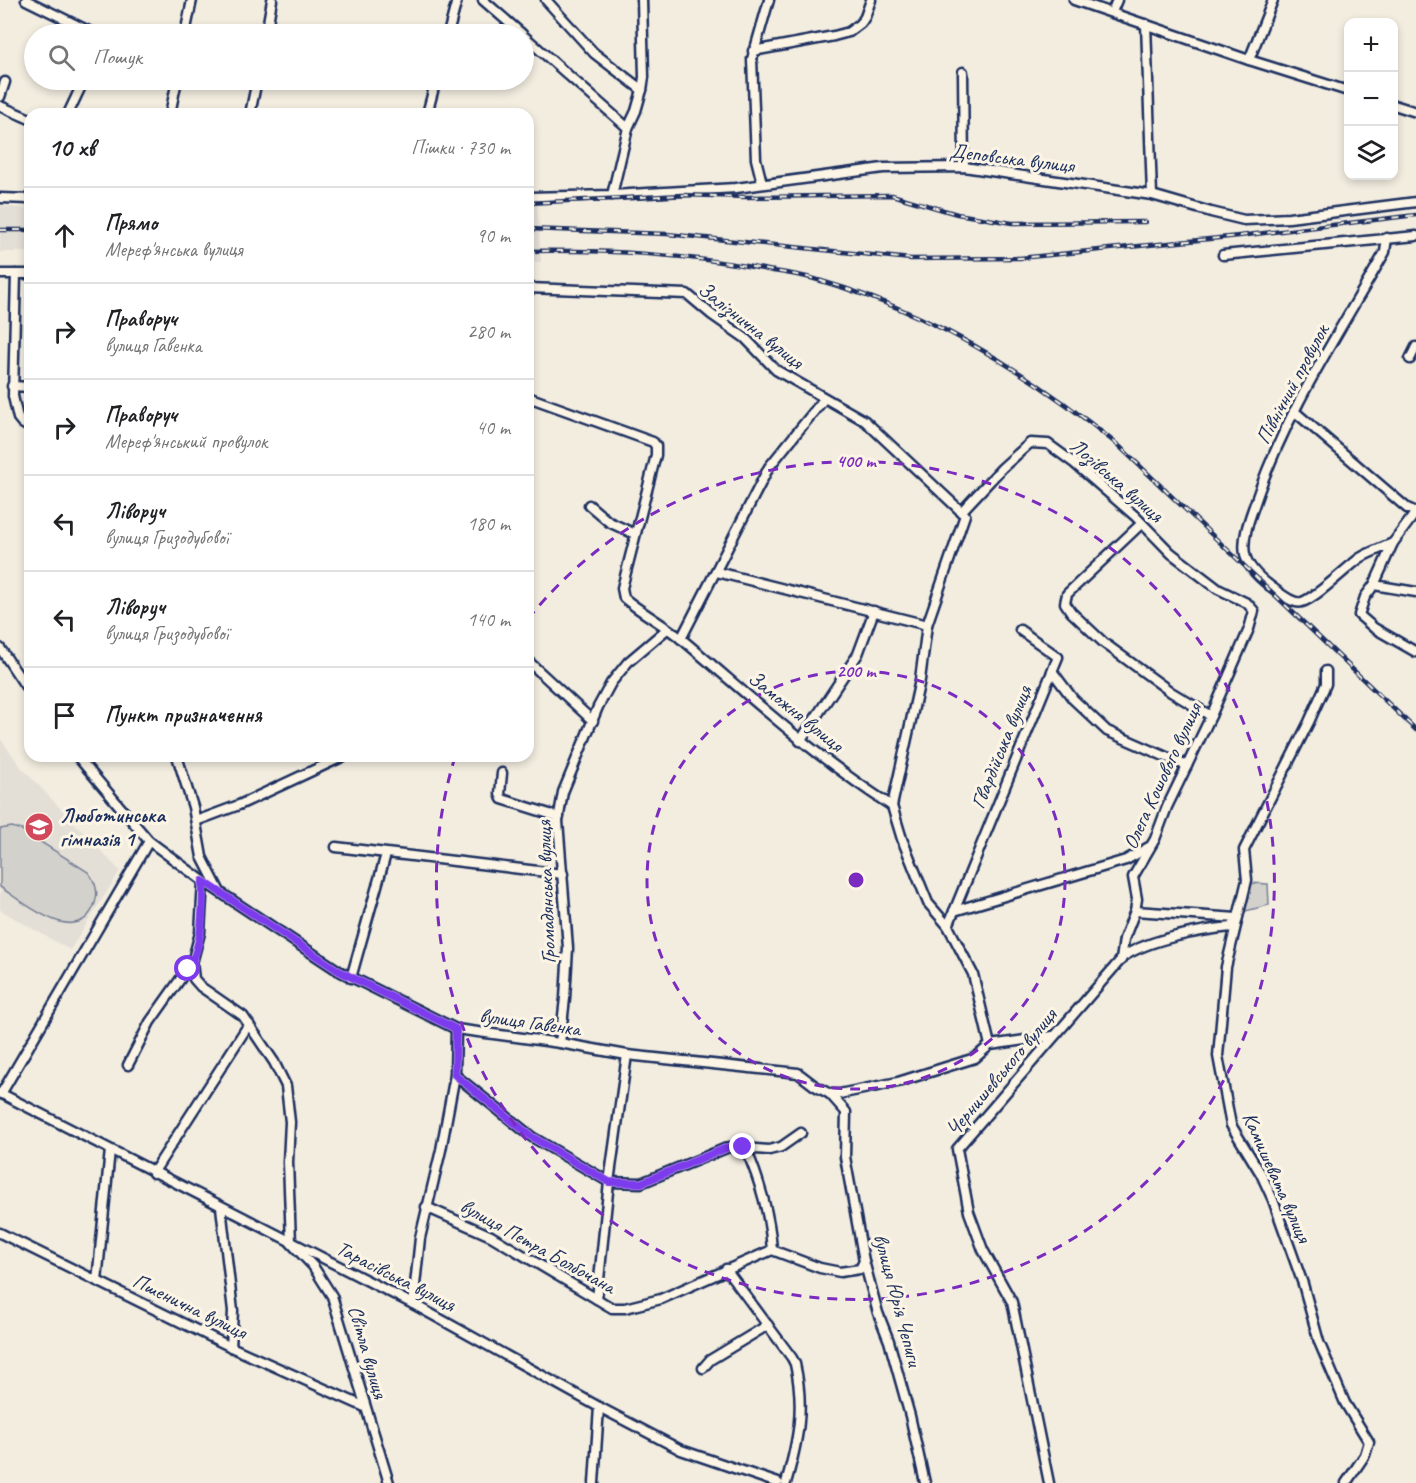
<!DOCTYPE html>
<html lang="uk">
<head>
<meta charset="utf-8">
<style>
  :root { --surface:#fff; --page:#f2f2f2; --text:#202124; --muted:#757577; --line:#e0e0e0 }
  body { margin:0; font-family:Caveat,sans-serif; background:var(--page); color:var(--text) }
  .controls { position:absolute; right:18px; top:18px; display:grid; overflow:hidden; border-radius:12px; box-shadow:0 3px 9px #0003 }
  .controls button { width:54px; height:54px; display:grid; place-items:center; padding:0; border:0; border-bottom:2px solid var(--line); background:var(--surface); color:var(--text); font:30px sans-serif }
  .stop { position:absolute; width:18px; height:18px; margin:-14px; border:4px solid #7c3aed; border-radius:50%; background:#fff }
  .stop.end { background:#7c3aed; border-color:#fff; box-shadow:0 2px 6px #0008 }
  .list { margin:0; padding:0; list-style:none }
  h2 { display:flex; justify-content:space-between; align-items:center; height:78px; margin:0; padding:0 24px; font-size:26px }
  h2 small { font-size:20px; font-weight:400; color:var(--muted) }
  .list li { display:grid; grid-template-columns:39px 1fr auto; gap:18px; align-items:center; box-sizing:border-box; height:96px; padding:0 24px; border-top:2px solid var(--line) }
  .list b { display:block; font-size:22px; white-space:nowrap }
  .list p { margin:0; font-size:20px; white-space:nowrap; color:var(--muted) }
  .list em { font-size:20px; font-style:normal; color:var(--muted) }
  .icon { flex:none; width:33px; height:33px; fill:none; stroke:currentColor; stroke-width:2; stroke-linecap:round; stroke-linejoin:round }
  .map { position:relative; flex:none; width:1416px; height:1483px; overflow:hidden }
  .search { position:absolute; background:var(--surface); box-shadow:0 3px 9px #0003; left:24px; top:24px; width:510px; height:66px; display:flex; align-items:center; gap:15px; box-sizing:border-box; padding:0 21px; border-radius:33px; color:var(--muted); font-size:22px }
  .panel { position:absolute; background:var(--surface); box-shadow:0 3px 9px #0003; left:24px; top:108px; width:510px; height:654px; border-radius:18px }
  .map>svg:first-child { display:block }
  .built { fill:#e3dfd6 }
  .green { fill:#d3d1cc; stroke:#778095; stroke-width:1.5 }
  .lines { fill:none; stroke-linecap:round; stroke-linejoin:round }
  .minor-casing { stroke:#1b2f5e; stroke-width:13 }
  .minor { stroke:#fcf5e5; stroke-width:8 }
  .rail-casing { stroke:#1b2f5e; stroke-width:4.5 }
  .rail { stroke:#fcf5e5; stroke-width:2; stroke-dasharray:7; stroke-linecap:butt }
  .route { stroke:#7c3aed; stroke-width:8 }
  .ring { fill:none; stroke:#7b2cbf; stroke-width:3; stroke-dasharray:10 8 }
  .labels { text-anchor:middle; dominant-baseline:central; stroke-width:6; stroke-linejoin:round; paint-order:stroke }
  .street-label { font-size:21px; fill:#1b2f5e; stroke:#fcf5e5 }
  .poi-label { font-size:21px; font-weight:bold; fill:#1b2f5e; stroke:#fcf5e5; text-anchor:start }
  .centre { fill:#7b2cbf; stroke:#fcf5e5; stroke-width:3 }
  .ring-label { font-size:18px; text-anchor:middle; font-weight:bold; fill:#7b2cbf; stroke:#fcf5e5; stroke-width:6; stroke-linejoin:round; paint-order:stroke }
</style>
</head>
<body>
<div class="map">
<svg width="1416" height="1483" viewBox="0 0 1416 1483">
  <rect width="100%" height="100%" fill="#f3ede0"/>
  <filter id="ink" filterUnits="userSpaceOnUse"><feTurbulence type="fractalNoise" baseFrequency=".0167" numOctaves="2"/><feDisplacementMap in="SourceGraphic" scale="12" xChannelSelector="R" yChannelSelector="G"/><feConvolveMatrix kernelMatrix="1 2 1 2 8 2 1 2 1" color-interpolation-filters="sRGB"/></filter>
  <g filter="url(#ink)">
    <g class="built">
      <polygon points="528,201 537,201 541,262 528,262"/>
      <polygon points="0,206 30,209 30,252 0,252"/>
      <polygon points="0,738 21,767 120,871 70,950 0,910"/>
    </g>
    <g class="green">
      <path d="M12,827L22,830L88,872C95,881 99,892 95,903C79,951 22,901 0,887V829Z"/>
      <polygon points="1249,883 1268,884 1269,905 1242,912"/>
    </g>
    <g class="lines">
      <g class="minor-casing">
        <g id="minor">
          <polyline points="26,0 95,34"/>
          <polyline points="483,0 522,34"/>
          <polyline points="546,0 594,53 642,90"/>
          <polyline points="1074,0 1249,60 1348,91"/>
          <polyline points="1112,12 1117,0"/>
          <polyline points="1146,24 1152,195"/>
          <polyline points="185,34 192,0"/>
          <polyline points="266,34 272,0"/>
          <polyline points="448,34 457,0"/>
          <polyline points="524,36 628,128"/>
          <polyline points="753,51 834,36 849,32 861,23 865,17 871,0"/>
          <polyline points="1249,60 1273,0"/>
          <polyline points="963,72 964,167"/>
          <polyline points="0,97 5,82"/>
          <polyline points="1394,105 1416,112"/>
          <polyline points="0,106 30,119"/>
          <polyline points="68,114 84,80"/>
          <polyline points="170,114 177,80"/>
          <polyline points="250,114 257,80"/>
          <polyline points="427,114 436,80"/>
          <polyline points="762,183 756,159 752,59 769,0"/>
          <polyline points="612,195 628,128 636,111 642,90 644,77 642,0"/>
          <polyline points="528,197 612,195 736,188 883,168 964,167 1152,195 1211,212 1244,220 1289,218 1416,202"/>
          <polyline points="0,198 30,199"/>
          <path d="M1387,238L1385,252C1338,334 1284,415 1254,506C1249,520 1242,539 1245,554C1247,566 1261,579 1270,586C1278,591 1292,605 1302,602C1317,597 1345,569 1360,558C1370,552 1382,548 1393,543"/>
          <polyline points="1223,255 1416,236"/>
          <polyline points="0,274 30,274"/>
          <polyline points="16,274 13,396 18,418 22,423 30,428"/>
          <polyline points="528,288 687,294 712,315 745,338 776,370 865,421 965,515 927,625 920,680 892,806"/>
          <polyline points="1410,359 1416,347"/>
          <polyline points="12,386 30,387"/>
          <path d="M528,397L653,442L656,446V455L622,588L624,598C643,614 665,625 684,641C752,698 816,758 892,806"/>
          <polyline points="1294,411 1407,508 1416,512"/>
          <polyline points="589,505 609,522 635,534"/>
          <polyline points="961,512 1002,468 1030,443 1048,444 1074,463 1135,516 1171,553 1218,589 1247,603 1254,611 1249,629 1211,716 1167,807 1155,839 1133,877 1137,899 1135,911 1124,939 1121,960"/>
          <polyline points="1416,512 1393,543 1374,585 1365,597 1359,615 1374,628 1416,652"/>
          <polyline points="1141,524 1067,594 1065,603 1071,612 1104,643 1171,692 1211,716"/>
          <polyline points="717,572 927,625"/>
          <polyline points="1374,585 1416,592"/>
          <polyline points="681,639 769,467 824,399"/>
          <polyline points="0,648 30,693"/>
          <polyline points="528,661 593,721"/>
          <polyline points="1052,671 1073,699 1107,731 1187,766"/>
          <polyline points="1326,671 1326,684 1309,722 1244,850 1247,880 1226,967 1218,1056 1231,1125 1261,1174 1273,1200 1303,1284 1319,1342 1345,1403 1369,1442 1365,1455 1346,1483"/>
          <polyline points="800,741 858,654 874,611"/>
          <polyline points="77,756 149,841 203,881 339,971 456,1029 560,1043 627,1055 798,1073 815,1086 830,1094 839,1094 898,1082 975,1058 990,1045 1053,1036"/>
          <polyline points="177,756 193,807 202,857 220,892"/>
          <polyline points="502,773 500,794 502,799 559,817"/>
          <polyline points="892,806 902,839 928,903 948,926 973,974 990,1045"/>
          <polyline points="196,821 239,805 344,756"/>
          <polyline points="336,847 563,874"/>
          <polyline points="203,881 200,933 192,963 194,979 201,987 243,1016 274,1062 286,1086 290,1122 288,1162 291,1243 313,1266 332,1296 389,1483"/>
          <polyline points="954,911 1126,860 1149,847"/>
          <polyline points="948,926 1058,657 1020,630"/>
          <polyline points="351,978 386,854"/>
          <polyline points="560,1043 565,998 568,948 558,821 563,792 598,707 611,683 628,662 667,629"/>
          <polyline points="128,1065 150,1022 191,964"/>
          <polyline points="455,1075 532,1137 609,1182 641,1183 729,1147 769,1150 781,1147 801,1133"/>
          <polyline points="0,1093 413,1304 599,1407 681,1450 778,1483"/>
          <polyline points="1,1094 149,841"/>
          <polyline points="830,1094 846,1112 845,1157 864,1261 878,1313 889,1341 910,1416 925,1483"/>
          <path d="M745,1147C759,1178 770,1216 772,1250"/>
          <polyline points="153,1173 249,1024"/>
          <polyline points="221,1207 233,1311 231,1347"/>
          <polyline points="426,1207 491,1236 612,1308 625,1308 661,1299 772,1250 820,1268 840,1272 860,1269 864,1261"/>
          <polyline points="0,1233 231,1347 365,1407"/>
          <path d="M726,1269L792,1358L795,1364C805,1408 798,1441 786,1483"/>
          <polyline points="97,1281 110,1150"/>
          <polyline points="597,1299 609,1182 627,1055"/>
          <polyline points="413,1304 420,1238 441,1150 455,1075 456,1029"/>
          <polyline points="703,1368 710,1360 768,1325"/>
          <polyline points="594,1483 599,1407"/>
          <path d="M1049,1483L1012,1302L983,1250L969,1212L957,1149L1124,956C1151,939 1200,930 1232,927L1237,918L1135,911"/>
        </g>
      </g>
      <use href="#minor" class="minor"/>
      <g class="rail-casing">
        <g id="rail">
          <polyline points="528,203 682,195 746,197 892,195 957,214 1012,223 1145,222"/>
          <polyline points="528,229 667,234 911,259 1020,258 1239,236 1416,215"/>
          <polyline points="0,230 30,230"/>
          <path d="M528,251C610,250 687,254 768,270C785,273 802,275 818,280C928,311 1031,373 1119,446L1416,730"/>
        </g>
      </g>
      <use href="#rail" class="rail"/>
    </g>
  </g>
  <g class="lines" filter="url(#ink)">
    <path class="route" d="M188,969C203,946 203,908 203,881L339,971L456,1029L455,1075L532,1137L609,1182L641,1183L729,1147H743"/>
  </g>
  <g class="ring">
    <circle cx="856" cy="880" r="209"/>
    <path d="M528 619A419 419 0 1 1 455 757"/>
  </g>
  <defs>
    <g id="school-disc" transform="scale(1.5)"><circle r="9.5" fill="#d1495b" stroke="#fcf5e5"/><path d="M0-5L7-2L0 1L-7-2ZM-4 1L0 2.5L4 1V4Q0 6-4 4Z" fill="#fff"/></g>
  </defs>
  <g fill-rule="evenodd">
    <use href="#school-disc" x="39" y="827"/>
  </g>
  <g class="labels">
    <g class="street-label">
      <text transform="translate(1012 158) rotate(7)">Деповська вулиця</text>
      <text transform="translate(751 325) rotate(38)">Залізнична вулиця</text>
      <text transform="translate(1292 384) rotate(-62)">Північний провулок</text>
      <text transform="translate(1117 480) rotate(41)">Лозівська вулиця</text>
      <text transform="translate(796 711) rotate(39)">Заможня вулиця</text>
      <text transform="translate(1001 747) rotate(-68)">Гвардійська вулиця</text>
      <text transform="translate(1162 776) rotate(-65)">Олега Кошового вулиця</text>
      <text transform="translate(546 892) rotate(-92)">Громадянська вулиця</text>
      <text transform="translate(530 1022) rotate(8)">вулиця Гавенка</text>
      <text transform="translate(1001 1072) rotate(-50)">Чернишевського вулиця</text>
      <text transform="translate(1277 1177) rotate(66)">Камишевата вулиця</text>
      <text transform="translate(538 1246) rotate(29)">вулиця Петра Болбочана</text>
      <text transform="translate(396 1276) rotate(27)">Тарасівська вулиця</text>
      <text transform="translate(898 1300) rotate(75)">вулиця Юрія Чепиги</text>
      <text transform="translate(190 1306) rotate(26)">Пшенична вулиця</text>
      <text transform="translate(368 1352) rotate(74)">Світла вулиця</text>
    </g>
    <g class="poi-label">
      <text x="60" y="815">Люботинська<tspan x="60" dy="24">гiмназiя 1</tspan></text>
    </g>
  </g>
  <circle cx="856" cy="880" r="9" class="centre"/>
  <g class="ring-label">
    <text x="856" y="467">400 m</text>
    <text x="856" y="677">200 m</text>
  </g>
</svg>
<div class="controls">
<button>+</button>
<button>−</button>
<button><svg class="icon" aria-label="layers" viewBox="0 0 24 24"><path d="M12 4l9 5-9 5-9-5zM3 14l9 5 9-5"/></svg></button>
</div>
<div class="stop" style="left:188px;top:969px"></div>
<div class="stop end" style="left:743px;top:1147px"></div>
<div class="search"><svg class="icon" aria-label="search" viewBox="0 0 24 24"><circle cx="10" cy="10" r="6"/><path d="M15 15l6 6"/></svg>Пошук</div>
<section class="panel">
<h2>10 хв<small>Пішки · 730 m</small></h2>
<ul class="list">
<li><svg class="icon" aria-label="ahead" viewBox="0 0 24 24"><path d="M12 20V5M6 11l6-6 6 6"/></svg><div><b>Прямо</b><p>Мереф'янська вулиця</p></div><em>90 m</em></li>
<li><svg class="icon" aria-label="right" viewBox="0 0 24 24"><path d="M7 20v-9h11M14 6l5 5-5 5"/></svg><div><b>Праворуч</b><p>вулиця Гавенка</p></div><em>280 m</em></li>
<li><svg class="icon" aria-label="right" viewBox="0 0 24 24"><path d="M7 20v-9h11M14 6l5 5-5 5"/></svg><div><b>Праворуч</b><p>Мереф'янський провулок</p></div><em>40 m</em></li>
<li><svg class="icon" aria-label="left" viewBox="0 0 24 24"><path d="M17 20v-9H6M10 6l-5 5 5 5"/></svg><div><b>Ліворуч</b><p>вулиця Гризодубової</p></div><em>180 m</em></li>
<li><svg class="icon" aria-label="left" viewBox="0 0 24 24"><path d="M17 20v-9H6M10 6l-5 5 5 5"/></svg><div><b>Ліворуч</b><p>вулиця Гризодубової</p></div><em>140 m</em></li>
<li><svg class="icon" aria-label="arrive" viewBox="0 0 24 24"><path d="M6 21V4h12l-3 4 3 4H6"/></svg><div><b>Пункт призначення</b></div></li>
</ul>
</section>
</div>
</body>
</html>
